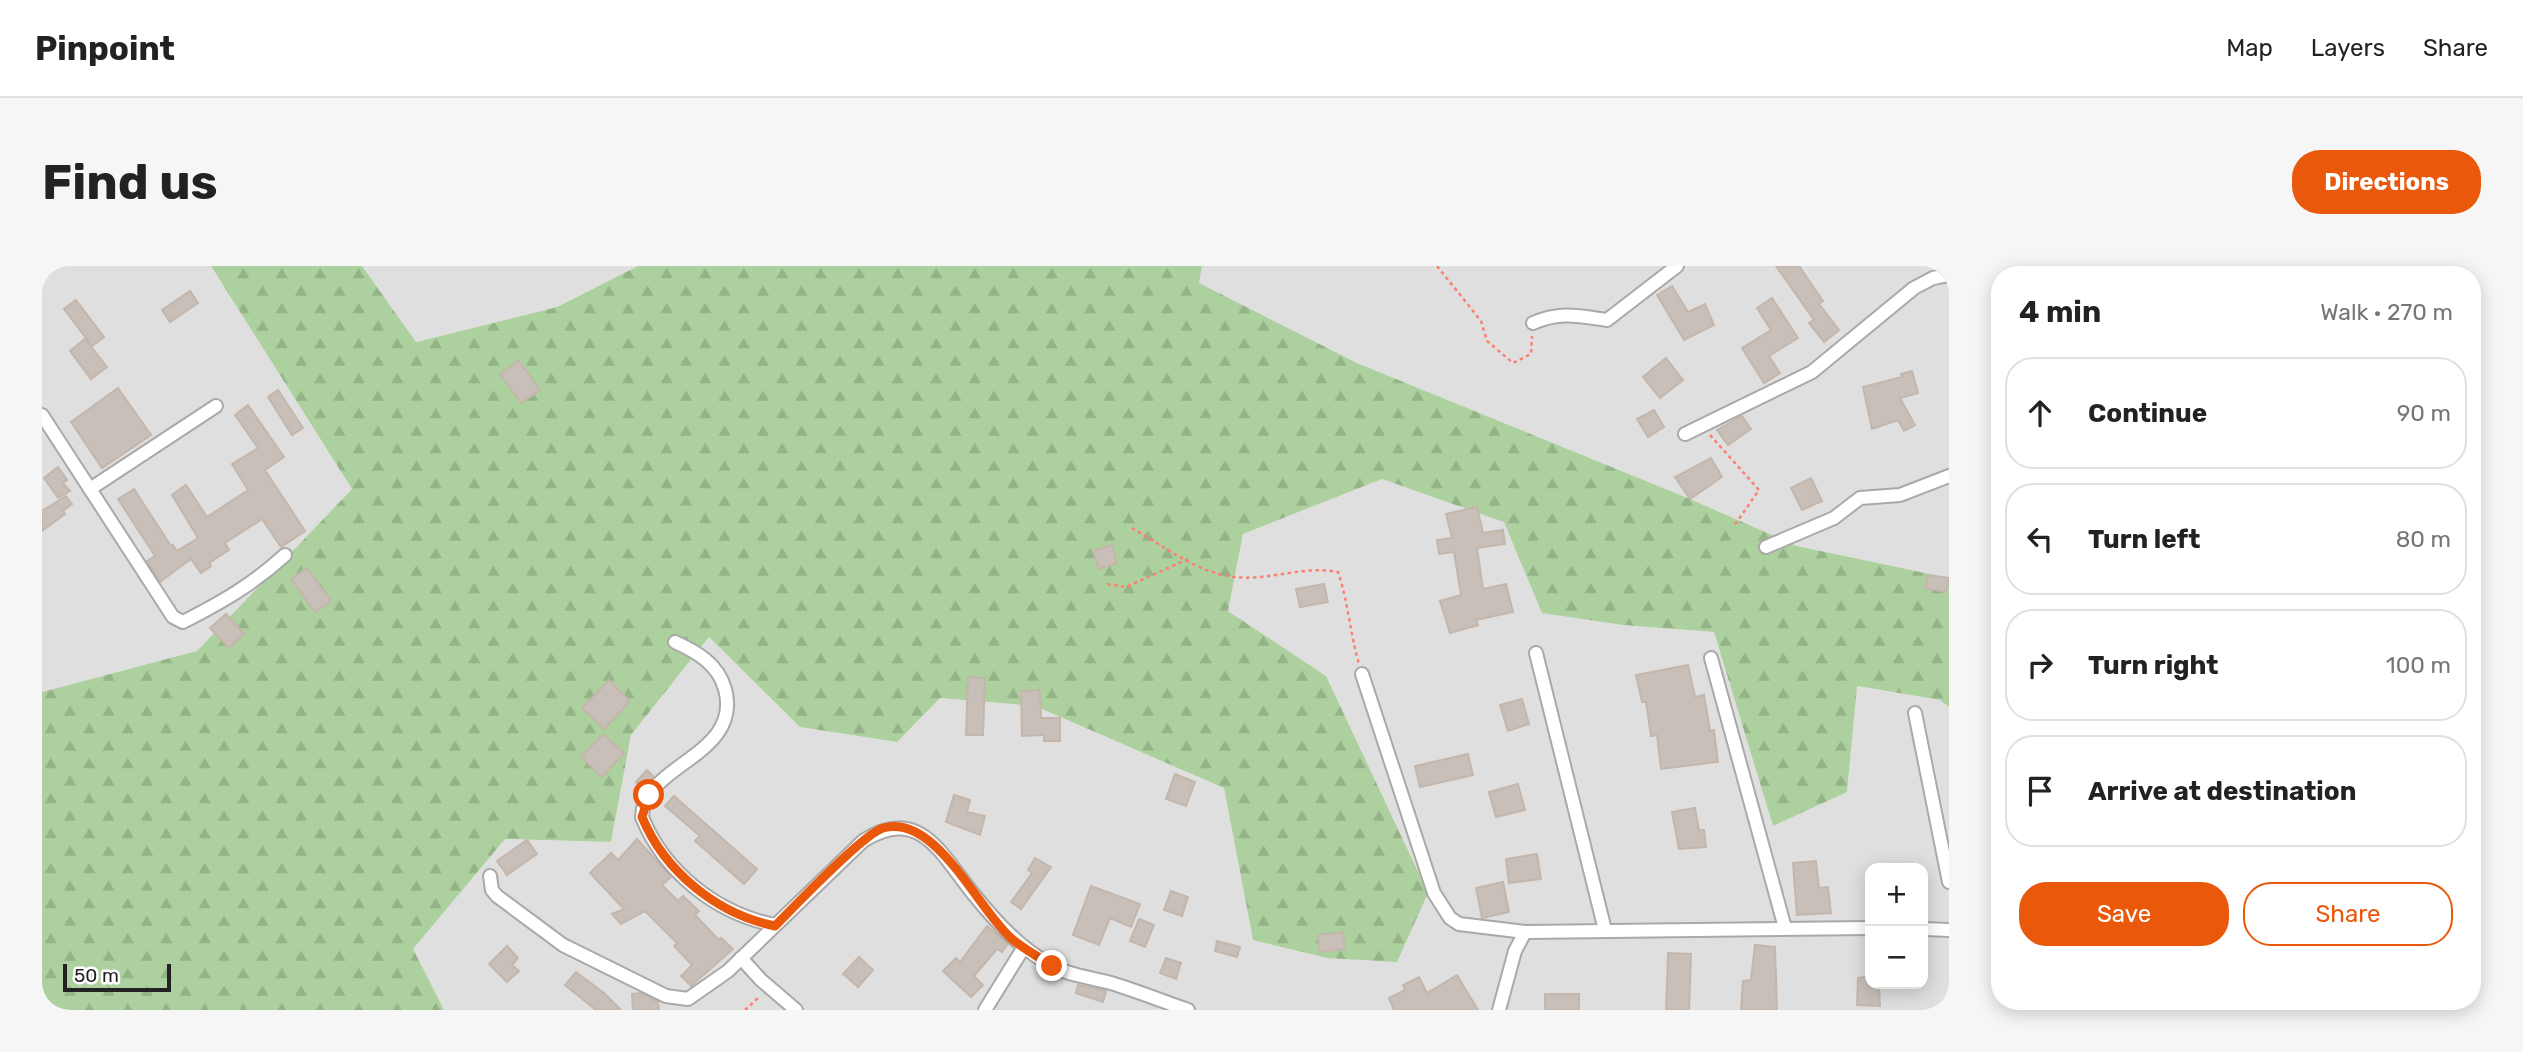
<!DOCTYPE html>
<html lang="en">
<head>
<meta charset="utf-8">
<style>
  :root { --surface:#fff; --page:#f6f6f6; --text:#222; --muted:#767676; --line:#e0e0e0; --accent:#ea580c }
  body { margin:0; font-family:Rubik,sans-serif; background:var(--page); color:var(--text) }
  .controls { position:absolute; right:21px; bottom:21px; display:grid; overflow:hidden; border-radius:14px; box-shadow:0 4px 18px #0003 }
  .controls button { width:63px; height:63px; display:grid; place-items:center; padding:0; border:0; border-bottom:2px solid var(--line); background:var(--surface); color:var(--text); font:35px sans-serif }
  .scale { position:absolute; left:21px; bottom:18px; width:108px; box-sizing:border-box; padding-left:7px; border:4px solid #222; border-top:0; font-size:19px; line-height:24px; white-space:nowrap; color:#222; -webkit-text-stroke:5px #fff; paint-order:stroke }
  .stop { position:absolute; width:21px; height:21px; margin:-16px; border:5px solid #ea580c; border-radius:50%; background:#fff }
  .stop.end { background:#ea580c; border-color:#fff; box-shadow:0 2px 7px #0008 }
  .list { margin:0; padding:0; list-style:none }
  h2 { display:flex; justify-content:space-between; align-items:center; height:91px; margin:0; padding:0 28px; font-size:30px }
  h2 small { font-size:23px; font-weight:400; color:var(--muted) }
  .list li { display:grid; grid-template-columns:46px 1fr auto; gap:21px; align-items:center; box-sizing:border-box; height:112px; margin:0 14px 14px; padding:0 14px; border:2px solid var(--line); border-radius:28px }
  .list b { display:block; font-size:26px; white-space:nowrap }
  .list em { font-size:23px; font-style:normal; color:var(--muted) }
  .actions { display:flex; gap:14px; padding:21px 28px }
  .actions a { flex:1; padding:16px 0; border:2px solid var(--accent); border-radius:28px; text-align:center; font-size:24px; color:var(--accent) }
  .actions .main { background:var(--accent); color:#fff }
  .icon { flex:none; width:38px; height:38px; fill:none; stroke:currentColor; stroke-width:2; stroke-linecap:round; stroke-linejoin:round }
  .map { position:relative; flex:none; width:1907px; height:744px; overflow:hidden; border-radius:28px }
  header { display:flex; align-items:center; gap:42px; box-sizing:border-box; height:98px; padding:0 35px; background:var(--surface); border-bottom:2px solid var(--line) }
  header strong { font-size:33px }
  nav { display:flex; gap:38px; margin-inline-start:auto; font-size:24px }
  .intro { display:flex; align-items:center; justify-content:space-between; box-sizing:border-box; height:168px; padding:0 42px }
  h1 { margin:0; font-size:49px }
  .button { padding:18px 32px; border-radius:28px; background:var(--accent); color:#fff; font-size:24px; font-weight:700 }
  main { display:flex; gap:42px; padding:0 42px }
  aside { flex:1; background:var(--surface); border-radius:28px; box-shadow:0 4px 18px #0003 }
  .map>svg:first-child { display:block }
  .residential { fill:#e0dfdf; fill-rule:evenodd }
  .forest { fill:url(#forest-firs) }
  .building { fill:#c7bfb8; stroke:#c4b6ab; stroke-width:2 }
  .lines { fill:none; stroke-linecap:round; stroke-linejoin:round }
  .street-casing { stroke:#a9a9a9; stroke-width:16 }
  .path { stroke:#fa8072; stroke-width:2.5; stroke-dasharray:3.5 3.5; stroke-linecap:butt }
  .street { stroke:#fff; stroke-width:12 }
  .route { stroke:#ea580c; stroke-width:9 }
</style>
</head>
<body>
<header>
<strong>Pinpoint</strong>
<nav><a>Map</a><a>Layers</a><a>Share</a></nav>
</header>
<div class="intro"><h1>Find us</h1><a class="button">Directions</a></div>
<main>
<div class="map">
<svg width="1907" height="744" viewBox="0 0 1907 744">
  <defs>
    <pattern id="forest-firs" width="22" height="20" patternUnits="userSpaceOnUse" patternTransform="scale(1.75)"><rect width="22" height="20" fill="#add19e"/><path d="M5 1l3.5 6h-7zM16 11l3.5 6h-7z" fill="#95b388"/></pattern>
  </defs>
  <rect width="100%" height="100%" fill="#f2efe9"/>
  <g class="residential">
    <polygon points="0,0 169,0 310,223 155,385 0,426"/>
    <polygon points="320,0 596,0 515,41 373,76"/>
    <polygon points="1160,0 1907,0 1907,312 1755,280 1648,233 1315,97 1156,17"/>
    <path d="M1340,213L1462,255L1581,359L1672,366L1731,560L1805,526L1814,420L1898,434L1907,441V744H402L370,683L463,573L569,576L589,469L667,371L758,461L854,476L898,432L993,440L1182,522L1211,674L1284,410L1186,345L1201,268ZM1828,602H1881V718H1828Z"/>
  </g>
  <polygon class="forest" points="169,0 320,0 374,76 515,41 596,0 1160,0 1157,17 1315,97 1648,233 1755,280 1907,312 1907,441 1898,434 1815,420 1805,526 1731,560 1672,366 1581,359 1500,347 1462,256 1340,213 1201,268 1186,345 1284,410 1386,627 1355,696 1285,692 1211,674 1182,522 993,440 898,432 855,476 758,461 667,371 589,469 569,576 463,573 371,683 402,744 0,744 0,426 155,385 310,223"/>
  <g class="building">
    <polygon points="1734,0 1757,0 1781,35 1777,38 1797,64 1782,76 1767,57 1772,54"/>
    <polygon points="1630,20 1646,46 1663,38 1672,59 1642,74 1615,29"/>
    <polygon points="148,25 156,37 128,56 120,44"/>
    <polygon points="1730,32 1756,72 1727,90 1738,107 1722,117 1700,82 1729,64 1715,42"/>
    <polygon points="34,34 62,71 50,80 22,43"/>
    <polygon points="43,73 65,101 49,113 28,85"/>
    <polygon points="1624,92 1641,114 1618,132 1601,111"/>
    <polygon points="477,95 498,124 479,137 458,108"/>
    <polygon points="1870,105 1876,127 1858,132 1873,159 1862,165 1856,154 1830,163 1821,121 1860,111 1859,108"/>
    <polygon points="76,122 109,169 60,202 29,156"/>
    <polygon points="236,124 261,162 250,169 226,131"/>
    <polygon points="206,139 242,191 223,204 263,265 239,281 220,253 183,277 187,284 167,297 169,300 159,307 149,293 118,316 105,295 113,290 76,233 92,223 129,280 131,279 135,285 156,272 130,229 144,219 165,251 206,224 190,198 216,182 193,149"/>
    <polygon points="1612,144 1622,161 1606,171 1595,153"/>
    <polygon points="1700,150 1709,163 1686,179 1675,164"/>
    <polygon points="1669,192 1680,211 1648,233 1633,211"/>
    <polygon points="16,201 25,214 21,217 28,225 16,232 2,212"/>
    <polygon points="1769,212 1780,235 1760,244 1749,222"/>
    <polygon points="24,230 30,238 21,245 23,248 0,265 0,245"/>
    <polygon points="1435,241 1441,267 1461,264 1463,278 1435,282 1441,323 1464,318 1471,346 1434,354 1436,359 1408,367 1398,335 1419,329 1412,286 1397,288 1395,274 1410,272 1404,248"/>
    <polygon points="1070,279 1075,297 1057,303 1051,285"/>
    <polygon points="265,302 289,335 273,346 249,313"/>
    <polygon points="1886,309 1907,312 1904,326 1883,322"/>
    <polygon points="1282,318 1286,336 1258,341 1254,323"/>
    <polygon points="184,348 202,368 187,382 168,362"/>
    <polygon points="1646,399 1653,431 1662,429 1668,465 1672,464 1676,496 1619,503 1615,469 1609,470 1604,436 1600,436 1594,409"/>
    <polygon points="926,411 943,412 941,469 924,469"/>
    <polygon points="567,414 588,435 562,463 540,442"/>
    <polygon points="998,424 999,452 1018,452 1018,475 1002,475 1002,469 980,470 979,425"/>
    <polygon points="1480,433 1487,458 1466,465 1458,439"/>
    <polygon points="561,468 582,487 560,511 539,491"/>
    <polygon points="1426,488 1431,509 1378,521 1373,500"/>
    <polygon points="605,504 611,510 601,523 594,516"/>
    <polygon points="1133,508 1153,516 1144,540 1124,533"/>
    <polygon points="1476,518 1483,544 1454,551 1447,526"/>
    <polygon points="912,529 928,534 925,546 943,550 938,569 904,556"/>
    <polygon points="632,530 715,603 702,618 653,575 658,570 623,540"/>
    <polygon points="1653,542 1657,564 1662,564 1664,581 1637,583 1630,546"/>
    <polygon points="595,573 629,611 620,619 636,635 641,630 657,645 653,649 677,674 679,672 691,683 649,720 639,710 650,699 632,680 635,677 603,645 579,658 570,648 582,643 548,607 569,587 576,594"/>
    <polygon points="485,574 495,588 465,609 455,595"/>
    <polygon points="1495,588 1499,613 1467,617 1464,593"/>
    <polygon points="993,592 1009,601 979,643 969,636 990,607 986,604"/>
    <polygon points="1774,595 1777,622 1786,621 1789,647 1755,649 1751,597"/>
    <polygon points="1461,616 1467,646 1440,652 1434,622"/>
    <polygon points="1049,620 1098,638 1089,661 1068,652 1057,679 1031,669"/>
    <polygon points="1129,625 1146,631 1140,650 1122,644"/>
    <polygon points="1097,653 1112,659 1103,681 1088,675"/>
    <polygon points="945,660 966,678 960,686 955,683 932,710 941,719 929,731 901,705 914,692 918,696"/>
    <polygon points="1301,666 1303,683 1278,686 1276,669"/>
    <polygon points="1175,675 1198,681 1195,691 1173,685"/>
    <polygon points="1713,679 1733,681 1735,744 1699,744 1701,715 1709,714"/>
    <polygon points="465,680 476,692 470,699 477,705 465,716 447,698"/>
    <polygon points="1626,687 1649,688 1647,744 1624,744"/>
    <polygon points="817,691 831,704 816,721 801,708"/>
    <polygon points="1124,692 1139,697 1134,713 1118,707"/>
    <polygon points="534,706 562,727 579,744 554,744 523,719"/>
    <polygon points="1415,709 1436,744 1352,744 1347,732 1363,724 1361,719 1377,711 1385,727"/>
    <polygon points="1828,710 1828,718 1837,718 1838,740 1815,739 1816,712"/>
    <polygon points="1036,719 1064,725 1061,736 1034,727"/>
    <polygon points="599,727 616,736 617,744 591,744 590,728"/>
    <rect x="1503" y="728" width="34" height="16"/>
  </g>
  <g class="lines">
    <g class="street-casing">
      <g id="street">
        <path d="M1491,57C1518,45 1537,50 1565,54L1635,0"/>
        <path d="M0,149L131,351L141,356C180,336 210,319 243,289"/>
        <polyline points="1643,168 1770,106 1872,22 1891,12 1907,9"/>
        <polyline points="48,223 174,140"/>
        <polyline points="1724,281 1792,252 1818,232 1858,229 1907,210"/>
        <path d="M633,376C655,386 676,398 683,423C701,490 601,498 600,551C622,606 675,648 733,659"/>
        <polyline points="1494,387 1563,664"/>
        <polyline points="1669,392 1743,662"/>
        <polyline points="1320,408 1392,627 1408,652 1417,658 1483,666 1828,662"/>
        <polyline points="1873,447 1907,616"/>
        <path d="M448,610L450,624L455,630L521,679L624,730L646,733L686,705L821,575C879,537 901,592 933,630C955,657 977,681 1008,699C1025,709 1050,712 1069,717C1095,725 1120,735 1146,744"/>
        <polyline points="1881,663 1907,664"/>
        <polyline points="699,692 719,714 754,744"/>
        <polyline points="943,744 982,681"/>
        <polyline points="1457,744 1473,685 1483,666"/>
      </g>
    </g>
    <g class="path">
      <polyline points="1395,0 1439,55 1445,75 1471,97 1489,88 1490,70"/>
      <polyline points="1668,169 1717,224 1692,260"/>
      <path d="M1090,262C1120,279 1157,308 1193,311C1227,315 1261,299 1296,306C1306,335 1308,367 1317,398"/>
      <polyline points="1065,318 1084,321 1146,293"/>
      <polyline points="703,744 717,731"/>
    </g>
    <use href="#street" class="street"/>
  </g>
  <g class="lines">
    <path class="route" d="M607,529L600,551C623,606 675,648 733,660C752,641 821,568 841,562C894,547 936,644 970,673C982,683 997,691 1010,700"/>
  </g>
</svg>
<div class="controls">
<button>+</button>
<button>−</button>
</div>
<div class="scale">50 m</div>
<div class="stop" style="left:607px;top:529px"></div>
<div class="stop end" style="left:1010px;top:700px"></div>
</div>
<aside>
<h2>4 min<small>Walk · 270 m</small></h2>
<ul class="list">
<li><svg class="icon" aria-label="ahead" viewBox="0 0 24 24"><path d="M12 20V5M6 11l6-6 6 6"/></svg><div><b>Continue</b></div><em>90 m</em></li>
<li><svg class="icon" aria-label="left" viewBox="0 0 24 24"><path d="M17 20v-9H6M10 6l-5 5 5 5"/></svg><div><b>Turn left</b></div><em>80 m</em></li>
<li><svg class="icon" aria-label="right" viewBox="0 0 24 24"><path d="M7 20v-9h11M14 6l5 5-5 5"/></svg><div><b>Turn right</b></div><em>100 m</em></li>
<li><svg class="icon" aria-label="arrive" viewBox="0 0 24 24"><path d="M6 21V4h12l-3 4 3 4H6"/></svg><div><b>Arrive at destination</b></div></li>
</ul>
<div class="actions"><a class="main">Save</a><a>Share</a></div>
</aside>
</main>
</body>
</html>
